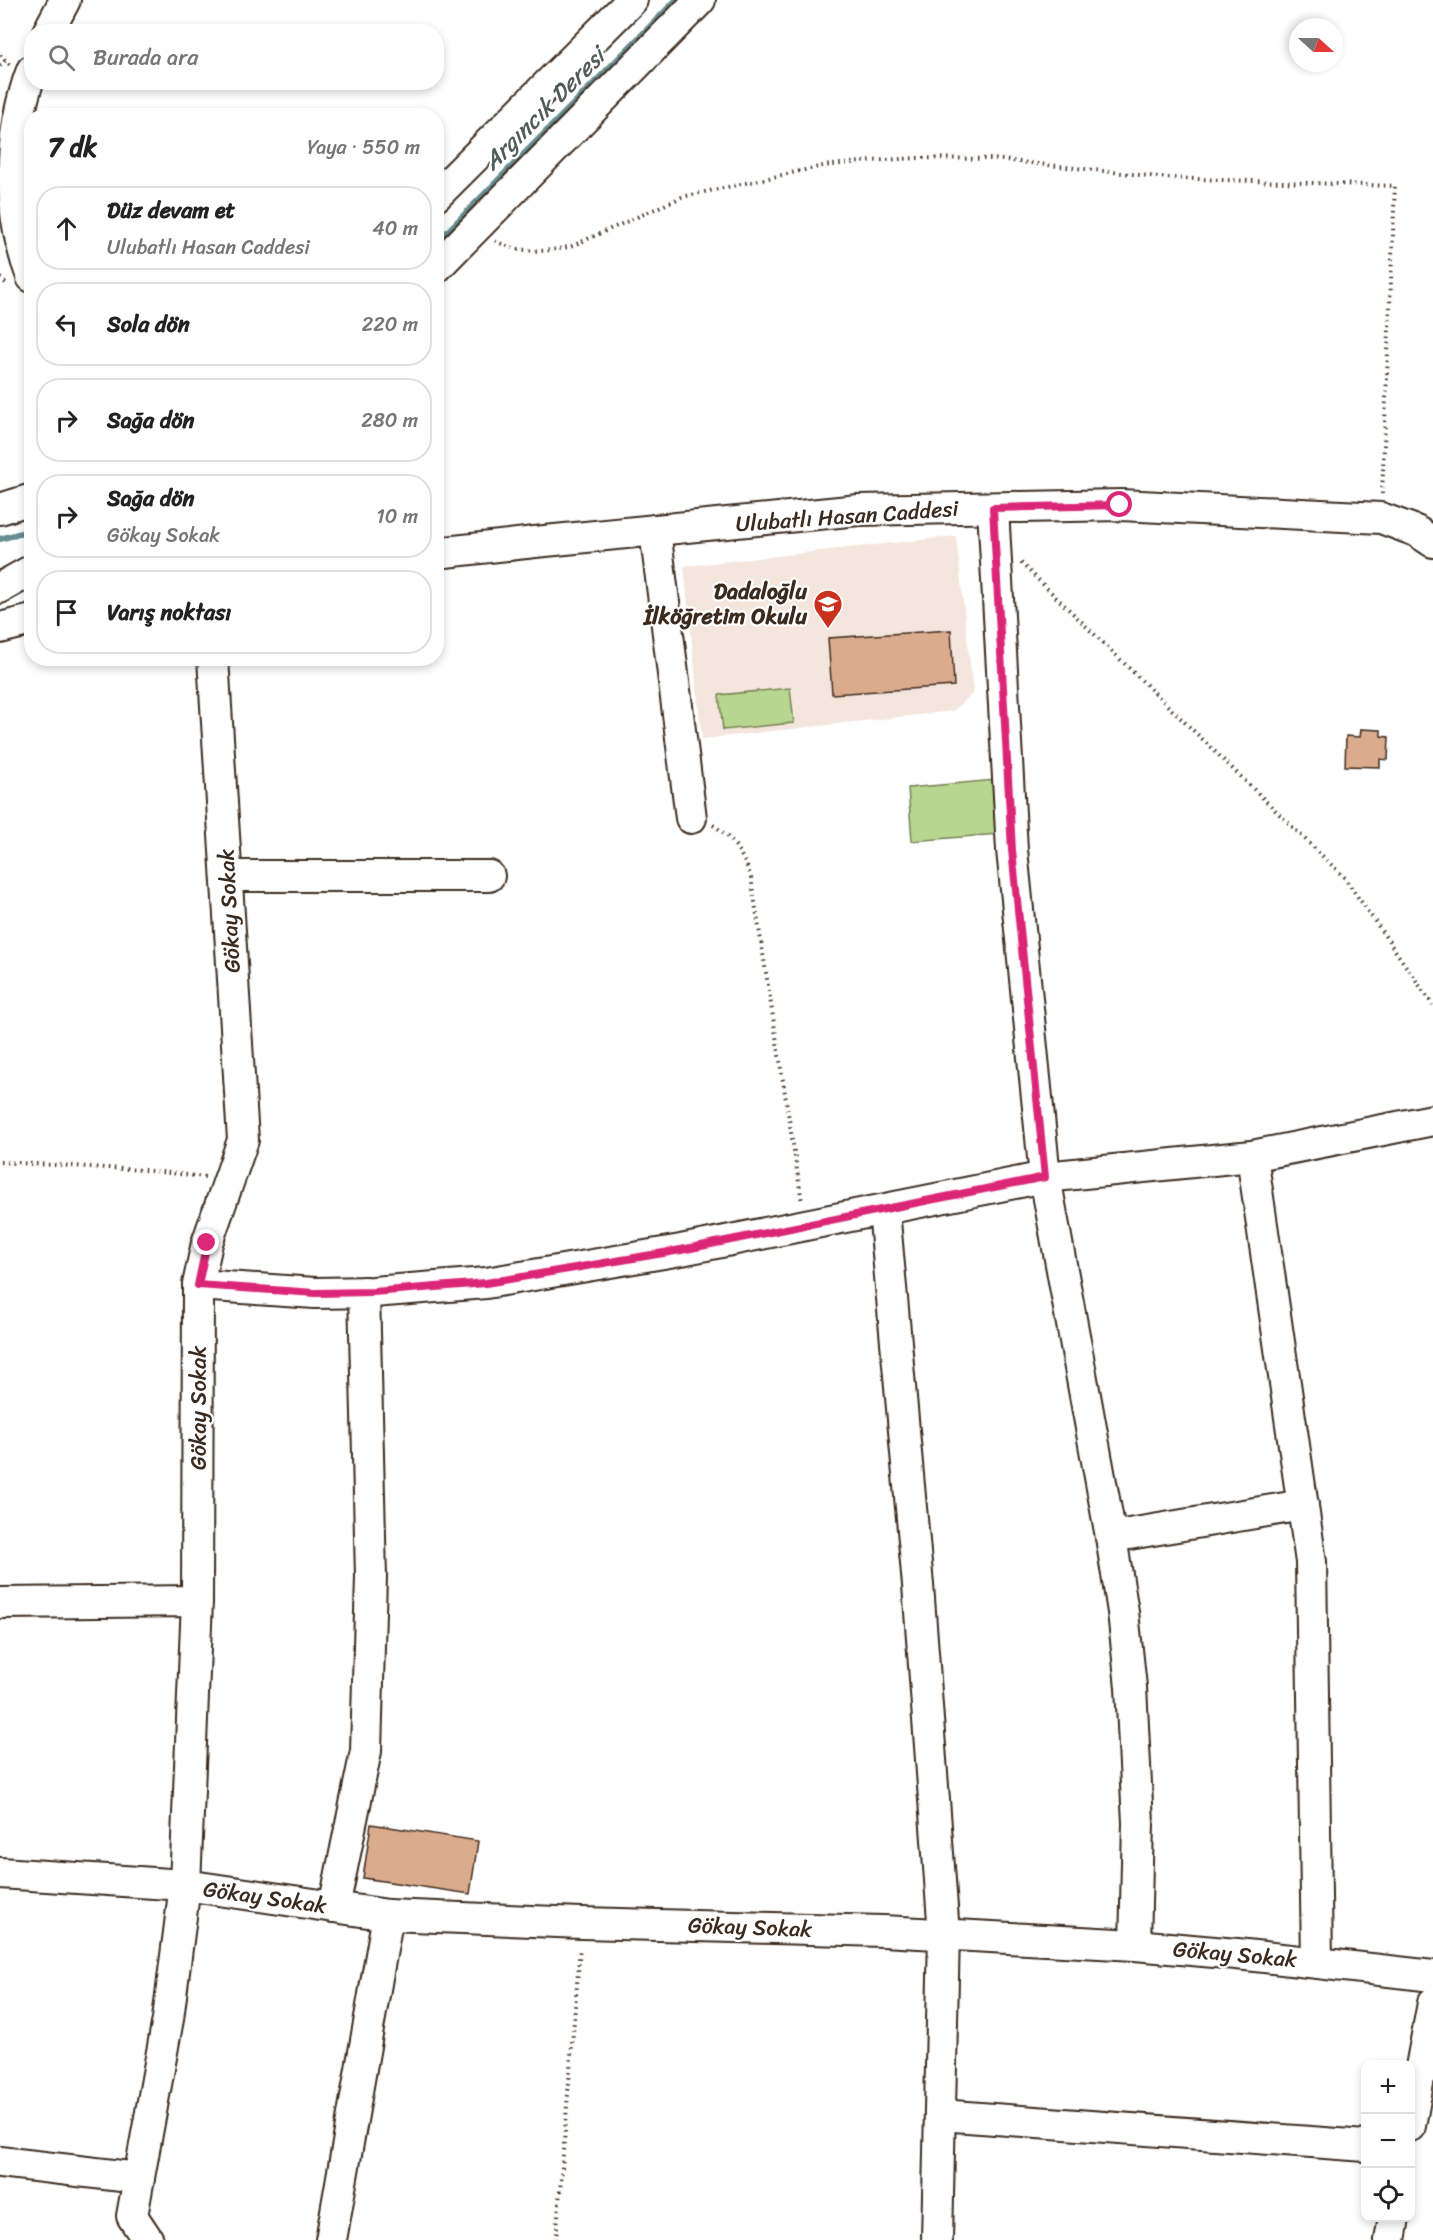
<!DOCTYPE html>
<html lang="tr">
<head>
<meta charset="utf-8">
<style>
  :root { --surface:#fff; --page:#f2f2f2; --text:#222; --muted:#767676; --line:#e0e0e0 }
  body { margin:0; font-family:Sriracha,sans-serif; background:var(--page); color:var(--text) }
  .controls { position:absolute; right:18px; bottom:18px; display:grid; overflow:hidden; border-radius:12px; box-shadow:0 3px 9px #0003 }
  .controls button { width:54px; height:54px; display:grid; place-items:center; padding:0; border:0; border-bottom:2px solid var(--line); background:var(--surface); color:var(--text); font:30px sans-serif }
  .compass { position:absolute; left:1289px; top:18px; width:54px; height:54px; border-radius:50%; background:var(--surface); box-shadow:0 3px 9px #0003; rotate:111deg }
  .stop { position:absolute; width:18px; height:18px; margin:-14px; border:4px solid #db2777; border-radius:50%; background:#fff }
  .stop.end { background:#db2777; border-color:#fff; box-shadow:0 2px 6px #0008 }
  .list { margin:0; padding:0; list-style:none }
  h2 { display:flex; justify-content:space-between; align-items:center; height:78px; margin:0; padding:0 24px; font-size:26px }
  h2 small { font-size:20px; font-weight:400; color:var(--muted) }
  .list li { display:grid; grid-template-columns:39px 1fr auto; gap:18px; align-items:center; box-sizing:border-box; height:84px; margin:0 12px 12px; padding:0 12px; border:2px solid var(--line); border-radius:24px }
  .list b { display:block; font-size:22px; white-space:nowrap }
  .list p { margin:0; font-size:20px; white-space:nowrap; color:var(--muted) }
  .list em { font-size:20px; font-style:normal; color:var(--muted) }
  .icon { flex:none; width:33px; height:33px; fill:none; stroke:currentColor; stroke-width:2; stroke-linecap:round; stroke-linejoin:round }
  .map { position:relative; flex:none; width:1433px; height:2240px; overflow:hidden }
  .search { position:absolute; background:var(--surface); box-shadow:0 3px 9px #0003; left:24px; top:24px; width:420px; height:66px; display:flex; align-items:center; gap:15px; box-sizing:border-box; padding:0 21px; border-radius:24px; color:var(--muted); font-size:22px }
  .panel { position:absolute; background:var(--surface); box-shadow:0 3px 9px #0003; left:24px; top:108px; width:420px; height:558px; border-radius:24px }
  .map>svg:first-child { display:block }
  .built { fill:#f4e6dd }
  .green { fill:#b7d68f; stroke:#798056; stroke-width:1.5 }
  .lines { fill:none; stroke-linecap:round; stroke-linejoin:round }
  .stream { stroke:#668e92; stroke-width:6 }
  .building { fill:#dbab8d; stroke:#3b2a1e; stroke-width:1.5 }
  .minor-casing { stroke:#3b2a1e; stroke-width:34 }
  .path { stroke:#3b2a1e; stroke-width:4; stroke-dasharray:1.5 4.5; stroke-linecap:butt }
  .minor { stroke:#fff; stroke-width:30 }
  .route { stroke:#db2777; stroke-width:8 }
  .labels { text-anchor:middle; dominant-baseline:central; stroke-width:4.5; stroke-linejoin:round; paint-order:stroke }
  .street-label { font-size:22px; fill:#3b2a1e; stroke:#fff }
  .poi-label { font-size:22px; font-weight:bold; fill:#3b2a1e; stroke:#fff; text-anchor:end }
  .water-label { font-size:24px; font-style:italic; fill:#505c58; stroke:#fff }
</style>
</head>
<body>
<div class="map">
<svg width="1433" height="2240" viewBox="0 0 1433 2240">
  <rect width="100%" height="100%" fill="#fff"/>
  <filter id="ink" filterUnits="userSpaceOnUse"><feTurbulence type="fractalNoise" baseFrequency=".0167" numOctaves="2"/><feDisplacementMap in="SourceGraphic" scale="12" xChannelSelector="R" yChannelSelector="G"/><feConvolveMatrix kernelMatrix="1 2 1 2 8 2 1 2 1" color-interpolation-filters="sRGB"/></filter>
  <g filter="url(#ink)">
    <polygon class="built" points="956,536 973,693 953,711 702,739 684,566"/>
    <g class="green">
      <polygon points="790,688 794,723 723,730 719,695"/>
      <polygon points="995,780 999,834 912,841 908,788"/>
    </g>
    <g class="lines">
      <g class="stream">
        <polyline points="436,243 676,0"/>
        <polyline points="0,539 32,530"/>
      </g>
    </g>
    <g class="building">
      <polygon points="951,630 954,686 832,694 828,638"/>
      <polygon points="1361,729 1381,730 1381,736 1389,737 1388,760 1380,759 1380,767 1345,766 1346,736 1360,737"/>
      <polygon points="371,1824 478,1841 470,1894 363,1878"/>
    </g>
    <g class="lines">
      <g class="minor-casing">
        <g id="minor">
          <polyline points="48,32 65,0"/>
          <path d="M32,70C8,135 7,212 32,277"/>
          <polyline points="436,196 632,0"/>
          <polyline points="436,268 700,0"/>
          <polyline points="993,508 1012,850 1045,1177 1111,1537 1123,1612 1131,1687 1138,1823 1135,1945"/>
          <polyline points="0,509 32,499"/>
          <polyline points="655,530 691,818"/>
          <polyline points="436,553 535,542 859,510 1121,505 1381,518 1416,531 1433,542"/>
          <polyline points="0,588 32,570"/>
          <polyline points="0,628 32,620"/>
          <polyline points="213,658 243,1140 207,1243 198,1285 197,1601 185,1885 388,1915 582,1923 883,1931 1135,1945 1237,1954 1433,1976"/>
          <polyline points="227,876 489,876"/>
          <polyline points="1252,1156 1311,1562 1317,1962"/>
          <polyline points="884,1210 918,1585 944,1934 937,2240"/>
          <polyline points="198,1285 315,1293 373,1292 486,1283 681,1250 1045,1177 1252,1156 1433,1120"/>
          <polyline points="1111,1537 1303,1505"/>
          <polyline points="0,1603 197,1601"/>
          <polyline points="0,1873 185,1885 168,2019 132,2216 148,2240"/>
          <polyline points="334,1907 366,1751 371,1577 364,1292"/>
          <polyline points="940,2115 1366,2146"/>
          <polyline points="1410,2126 1433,2003"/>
          <polyline points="0,2162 139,2178"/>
          <polyline points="331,2240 388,1915"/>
          <polyline points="1390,2240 1394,2218"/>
        </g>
      </g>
      <g class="path">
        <polyline points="0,55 10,65"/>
        <polyline points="0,66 5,61"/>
        <path d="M495,241C520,253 546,253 572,246L682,197L823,166L870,161L917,158L993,159L1168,178L1395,186L1382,494"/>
        <polyline points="0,278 7,284"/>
        <polyline points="1021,563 1344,877 1433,1005"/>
        <path d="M713,825C733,837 743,856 751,877L802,1202"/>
        <polyline points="0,1162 143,1170 205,1177"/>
        <polyline points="556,2240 580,1947"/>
      </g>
      <use href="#minor" class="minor"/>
    </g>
  </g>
  <g class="lines" filter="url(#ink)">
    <polyline class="route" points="207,1243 198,1285 315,1293 373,1292 486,1283 681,1250 1045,1177 1012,850 993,508 1120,505"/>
  </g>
  <defs>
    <g id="school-pin" transform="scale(1.5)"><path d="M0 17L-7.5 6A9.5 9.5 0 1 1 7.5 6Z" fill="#c8321e" stroke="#fff"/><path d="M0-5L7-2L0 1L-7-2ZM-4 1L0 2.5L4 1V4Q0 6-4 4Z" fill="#fff"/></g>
  </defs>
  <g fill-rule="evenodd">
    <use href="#school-pin" x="828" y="604"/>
  </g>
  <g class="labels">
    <g class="street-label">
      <text transform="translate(847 516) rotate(-4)">Ulubatlı Hasan Caddesi</text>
      <text transform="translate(229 911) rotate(-93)">Gökay Sokak</text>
      <text transform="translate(198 1408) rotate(-90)">Gökay Sokak</text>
      <text transform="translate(265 1897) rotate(8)">Gökay Sokak</text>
      <text transform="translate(750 1927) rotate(2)">Gökay Sokak</text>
      <text transform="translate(1235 1954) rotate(5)">Gökay Sokak</text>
    </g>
    <g class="poi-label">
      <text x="807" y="591">Dadaloğlu<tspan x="807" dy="25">İlköğretim Okulu</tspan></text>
    </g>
    <g class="water-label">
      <text transform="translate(544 109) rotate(-45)">Argıncık Deresi</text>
    </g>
  </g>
</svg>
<div class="controls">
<button>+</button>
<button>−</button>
<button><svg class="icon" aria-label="locate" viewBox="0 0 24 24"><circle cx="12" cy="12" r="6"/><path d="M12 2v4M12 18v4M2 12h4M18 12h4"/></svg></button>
</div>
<svg class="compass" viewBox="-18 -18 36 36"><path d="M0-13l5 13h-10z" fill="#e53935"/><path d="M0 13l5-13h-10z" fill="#767676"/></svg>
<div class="stop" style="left:1120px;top:505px"></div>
<div class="stop end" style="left:207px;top:1243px"></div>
<div class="search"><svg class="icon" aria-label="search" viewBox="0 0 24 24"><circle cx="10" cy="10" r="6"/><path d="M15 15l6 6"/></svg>Burada ara</div>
<section class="panel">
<h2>7 dk<small>Yaya · 550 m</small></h2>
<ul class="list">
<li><svg class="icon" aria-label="ahead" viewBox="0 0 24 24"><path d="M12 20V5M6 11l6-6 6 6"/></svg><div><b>Düz devam et</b><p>Ulubatlı Hasan Caddesi</p></div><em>40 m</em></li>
<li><svg class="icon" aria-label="left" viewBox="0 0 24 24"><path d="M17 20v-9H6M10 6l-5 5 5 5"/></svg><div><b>Sola dön</b></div><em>220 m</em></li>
<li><svg class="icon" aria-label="right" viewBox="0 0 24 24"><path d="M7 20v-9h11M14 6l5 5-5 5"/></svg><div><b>Sağa dön</b></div><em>280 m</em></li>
<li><svg class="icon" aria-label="right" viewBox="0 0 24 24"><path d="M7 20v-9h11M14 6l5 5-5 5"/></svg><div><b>Sağa dön</b><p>Gökay Sokak</p></div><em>10 m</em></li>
<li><svg class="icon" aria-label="arrive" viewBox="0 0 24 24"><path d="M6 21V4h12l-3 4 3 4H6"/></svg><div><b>Varış noktası</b></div></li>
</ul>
</section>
</div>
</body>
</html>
